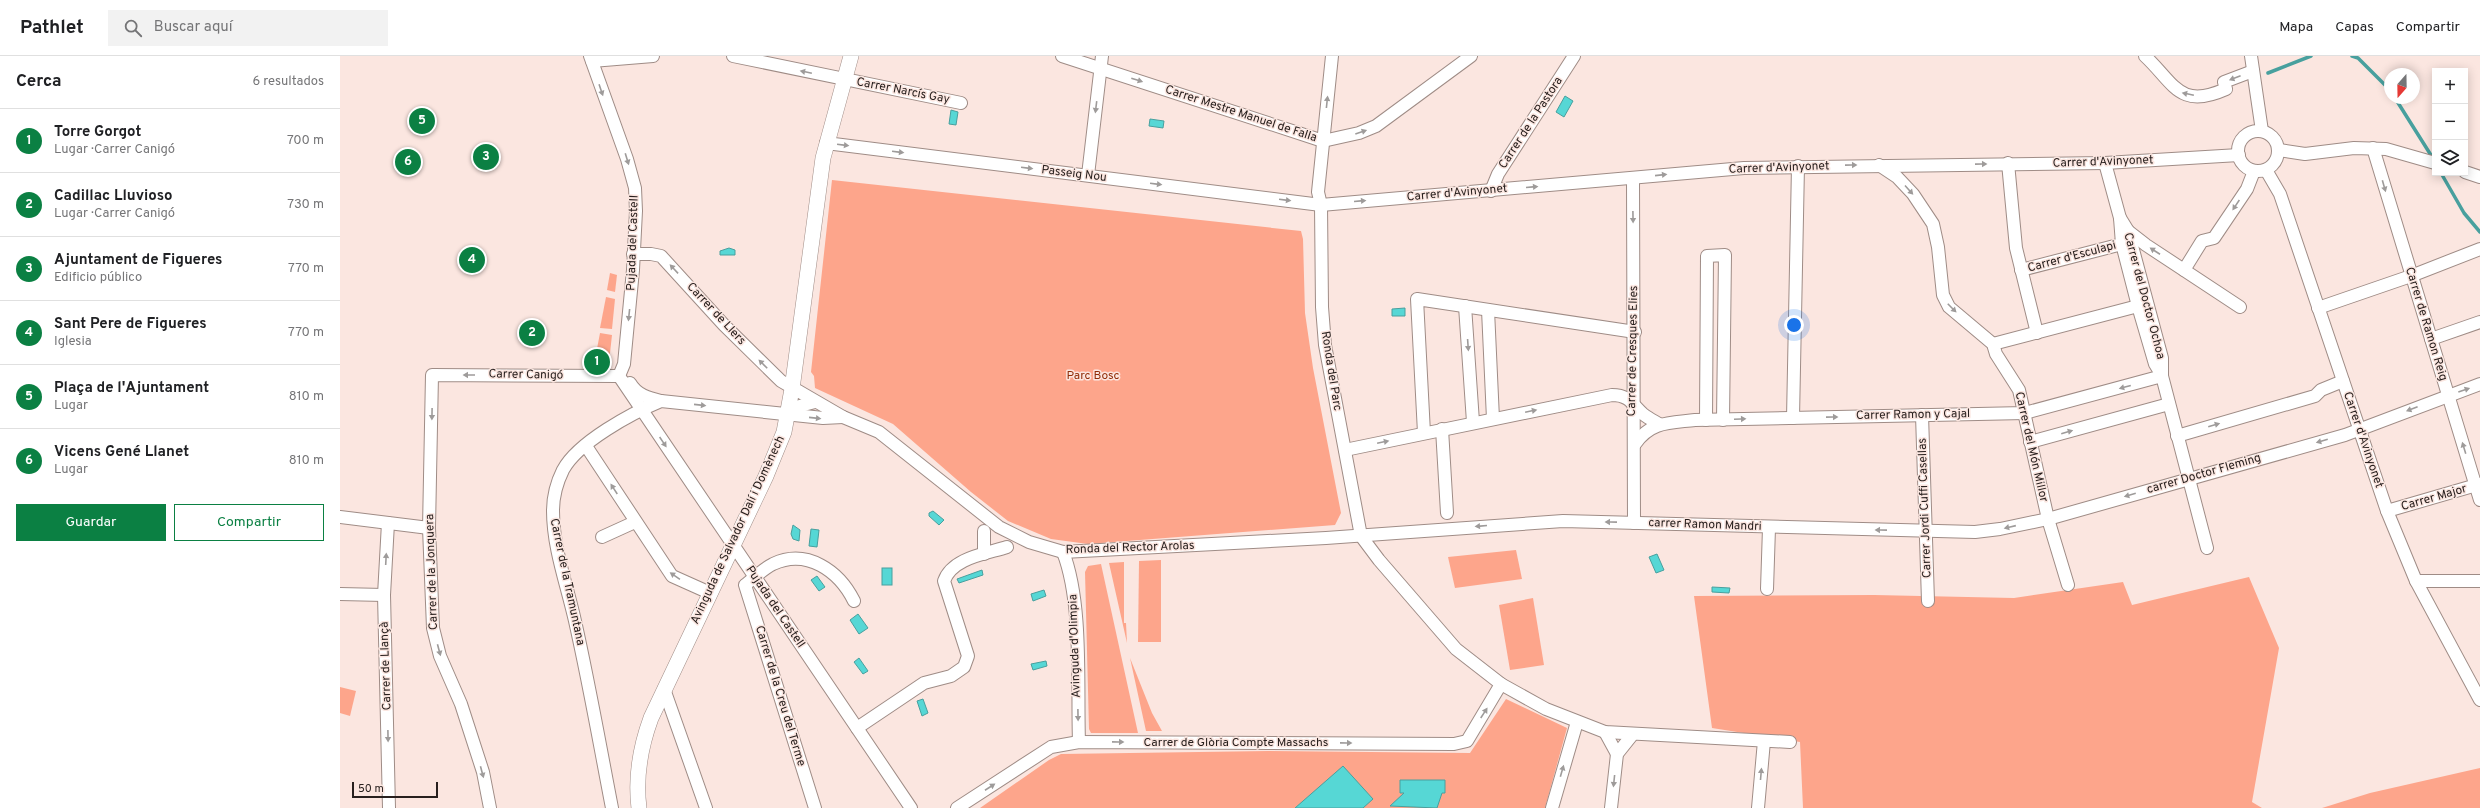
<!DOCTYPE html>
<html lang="es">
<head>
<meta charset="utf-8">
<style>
  :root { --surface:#fff; --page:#f2f2f2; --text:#202124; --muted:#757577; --line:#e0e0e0; --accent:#0b8043 }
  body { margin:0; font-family:Overpass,sans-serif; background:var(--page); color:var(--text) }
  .controls { position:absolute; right:12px; top:12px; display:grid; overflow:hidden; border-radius:0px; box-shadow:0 2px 10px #0003 }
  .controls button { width:36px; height:36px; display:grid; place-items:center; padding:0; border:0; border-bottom:1px solid var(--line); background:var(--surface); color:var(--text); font:20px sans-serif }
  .compass { position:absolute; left:2044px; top:12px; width:36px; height:36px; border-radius:50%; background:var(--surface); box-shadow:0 2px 10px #0003; rotate:200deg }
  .scale { position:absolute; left:12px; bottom:10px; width:86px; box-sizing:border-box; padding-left:4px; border:2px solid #28201e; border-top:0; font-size:11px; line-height:14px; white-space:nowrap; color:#28201e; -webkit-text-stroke:3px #fbe6e0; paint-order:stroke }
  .you { position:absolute; left:1454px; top:269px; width:14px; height:14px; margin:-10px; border:3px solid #fff; border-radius:50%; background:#1a73e8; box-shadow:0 0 0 6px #1a73e833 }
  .badge { display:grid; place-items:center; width:26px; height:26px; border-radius:50%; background:var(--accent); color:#fff; font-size:13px; font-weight:700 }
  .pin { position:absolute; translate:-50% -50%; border:2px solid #fff; box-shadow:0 1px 4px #0006 }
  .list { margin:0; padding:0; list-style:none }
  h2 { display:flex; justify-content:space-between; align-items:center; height:52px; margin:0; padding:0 16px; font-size:17px }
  h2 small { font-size:13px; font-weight:400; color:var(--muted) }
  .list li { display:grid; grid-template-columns:26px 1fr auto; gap:12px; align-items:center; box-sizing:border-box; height:64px; padding:0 16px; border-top:1px solid var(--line) }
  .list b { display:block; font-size:15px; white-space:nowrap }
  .list p { margin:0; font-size:13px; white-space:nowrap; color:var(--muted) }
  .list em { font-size:13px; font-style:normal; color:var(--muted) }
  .actions { display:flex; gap:8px; padding:12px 16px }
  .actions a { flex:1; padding:9px 0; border:1px solid var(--accent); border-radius:0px; text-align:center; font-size:14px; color:var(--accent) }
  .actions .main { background:var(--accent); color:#fff }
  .icon { flex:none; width:22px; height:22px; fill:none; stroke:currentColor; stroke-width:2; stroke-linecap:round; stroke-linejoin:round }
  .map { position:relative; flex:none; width:2140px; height:752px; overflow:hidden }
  header { display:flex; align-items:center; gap:24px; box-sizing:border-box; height:56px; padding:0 20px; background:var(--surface); border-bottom:1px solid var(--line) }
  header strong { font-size:19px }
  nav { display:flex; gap:22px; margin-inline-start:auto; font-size:14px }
  .search { width:280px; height:36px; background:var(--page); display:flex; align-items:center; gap:10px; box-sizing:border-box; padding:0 14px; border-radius:0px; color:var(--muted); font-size:15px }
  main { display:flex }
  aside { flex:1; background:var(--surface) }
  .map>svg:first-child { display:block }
  .green { fill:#fda58b }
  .water { fill:#56d7d5; stroke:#48a09e }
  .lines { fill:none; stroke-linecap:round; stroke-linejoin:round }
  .stream { stroke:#48a09e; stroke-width:3.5 }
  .minor-casing { stroke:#9f8c86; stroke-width:14 }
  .major-casing { stroke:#9f8c86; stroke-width:16 }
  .minor { stroke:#fff; stroke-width:12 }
  .major { stroke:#fff; stroke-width:15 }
  .oneway { fill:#9e9b9a }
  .labels { text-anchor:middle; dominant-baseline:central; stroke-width:3; stroke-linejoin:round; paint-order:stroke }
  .street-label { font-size:12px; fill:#28201e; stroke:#fbe6e0 }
  .park-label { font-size:12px; fill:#912c07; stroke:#fbe6e0 }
</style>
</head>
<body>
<header>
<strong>Pathlet</strong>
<div class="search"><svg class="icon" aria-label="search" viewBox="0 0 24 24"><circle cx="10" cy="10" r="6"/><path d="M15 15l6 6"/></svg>Buscar aquí</div>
<nav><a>Mapa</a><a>Capas</a><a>Compartir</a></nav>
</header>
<main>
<aside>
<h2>Cerca<small>6 resultados</small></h2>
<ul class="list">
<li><span class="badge">1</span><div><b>Torre Gorgot</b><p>Lugar · Carrer Canigó</p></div><em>700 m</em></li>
<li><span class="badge">2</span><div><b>Cadillac Lluvioso</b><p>Lugar · Carrer Canigó</p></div><em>730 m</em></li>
<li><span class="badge">3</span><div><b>Ajuntament de Figueres</b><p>Edificio público</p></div><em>770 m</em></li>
<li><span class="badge">4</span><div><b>Sant Pere de Figueres</b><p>Iglesia</p></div><em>770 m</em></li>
<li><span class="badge">5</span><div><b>Plaça de l'Ajuntament</b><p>Lugar</p></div><em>810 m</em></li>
<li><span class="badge">6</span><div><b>Vicens Gené Llanet</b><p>Lugar</p></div><em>810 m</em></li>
</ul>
<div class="actions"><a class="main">Guardar</a><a>Compartir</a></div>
</aside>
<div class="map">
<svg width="2140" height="752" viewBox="0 0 2140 752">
  <rect width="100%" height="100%" fill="#fbe6e0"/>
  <g class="green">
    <polygon points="492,124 961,175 963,183 965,257 973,312 1001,457 995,469 748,488 711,483 668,465 631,436 553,368 475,332 474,320 471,316"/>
    <polygon points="270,217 277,219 275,236 267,234"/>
    <polygon points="266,241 275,243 272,273 260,272"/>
    <polygon points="260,277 272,279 269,306 263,298 256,298"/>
    <polygon points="1176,494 1182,523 1115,532 1108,501"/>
    <polygon points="821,504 821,586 798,586 799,505"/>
    <polygon points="784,506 784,567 786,567 787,587 769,507"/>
    <polygon points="761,508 798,677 751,677 749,673 745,516 748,510"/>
    <polygon points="1909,521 1939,592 1912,746 1922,752 1463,752 1460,686 1372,672 1354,540 1534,539 1674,542 1783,526 1792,549"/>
    <polygon points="1193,542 1204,609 1170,614 1159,549"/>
    <polygon points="790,602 812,657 822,675 806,675"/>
    <polygon points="0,631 16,635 10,660 0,657"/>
    <polygon points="1166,643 1227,672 1205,752 640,752 709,704 721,698 928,695 1130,697"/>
    <polygon points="2140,712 2140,752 1982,752 2030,737"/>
  </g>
  <g class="water">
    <polygon points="1225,40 1233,45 1224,61 1216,56"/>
    <polygon points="611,54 618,56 616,69 609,68"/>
    <polygon points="810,63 824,65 823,72 809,70"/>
    <polygon points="389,192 395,194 395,199 380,199 380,195"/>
    <polygon points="1065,252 1065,260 1052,260 1052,253"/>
    <polygon points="593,455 604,464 599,469 589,460 589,457"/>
    <polygon points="453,469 460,474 459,485 453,483 451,478"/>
    <polygon points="471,473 479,474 477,491 469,490"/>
    <polygon points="1317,498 1324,514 1316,517 1309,501"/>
    <rect x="542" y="512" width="10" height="17"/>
    <polygon points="642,514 643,519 619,527 617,523"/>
    <polygon points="477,520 485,531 479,535 471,524"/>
    <polygon points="1372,531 1390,532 1389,537 1372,536"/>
    <polygon points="704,534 706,540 693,545 691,538"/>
    <polygon points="518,558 528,572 519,578 510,564"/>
    <polygon points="519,602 528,615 523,618 514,606"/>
    <polygon points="706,605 707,610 693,614 691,608"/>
    <polygon points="583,643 588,657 582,660 577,645"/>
    <polygon points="1003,710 1033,743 1023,752 955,752"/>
    <polygon points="1060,724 1105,724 1105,737 1102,737 1097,752 1050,750 1064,737 1060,737"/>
  </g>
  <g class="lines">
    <g class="stream">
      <polyline points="2012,0 2018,2 2050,34"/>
      <polyline points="1928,17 1971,0"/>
      <polyline points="2055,42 2094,104"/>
      <polyline points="2101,117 2124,157 2140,176"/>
    </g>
    <g class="minor-casing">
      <g id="minor">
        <polyline points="250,0 287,103 295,132 296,155 293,214 284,308 279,320"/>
        <polyline points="393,0 621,47"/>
        <polyline points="722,0 983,85 1019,77 1036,70 1131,0"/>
        <polyline points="992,0 978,136 981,149 982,251 985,289 1021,480 1039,504 1116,593 1161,628 1206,653 1265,676 1450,686"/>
        <path d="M1805,0C1834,27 1839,54 1886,33L1884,26L1913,15"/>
        <polyline points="1911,0 1922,75"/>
        <polyline points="252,5 313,0"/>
        <circle cx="1918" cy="95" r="20"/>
        <polyline points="486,87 981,149 1404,112 1765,107 1899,99"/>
        <polyline points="2033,92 2140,444"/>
        <polyline points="1939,94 1965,98 2014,92 2046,93 2095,107"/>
        <polyline points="1668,107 1676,192 1697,277"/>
        <polyline points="1765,107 1780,162 1782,188 1798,250 1815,308 1821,318"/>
        <polyline points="1539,109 1557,121 1573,138 1593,168 1598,191 1603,239 1609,251 1653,288 1656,298 1679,334 1708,463 1728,529"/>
        <polyline points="1926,114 1940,138 2047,455 2076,525 2140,644"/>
        <polyline points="2125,116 2140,121"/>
        <polyline points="748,119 762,0"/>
        <polyline points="1293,122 1294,467"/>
        <polyline points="1151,135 1158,118 1234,0"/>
        <polyline points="1780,162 1788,175 1822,302 1822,320 1867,492"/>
        <polyline points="1788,175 1806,189 1900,251"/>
        <polyline points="293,198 311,198 321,200 384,269 441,325 503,361 539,376 659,471 689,486 723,496 986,482 1223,465 1635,476 1660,473 1708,463 2005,379 2140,328"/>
        <polyline points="1681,214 1782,188"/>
        <polyline points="1844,214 1862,185 1874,182 1907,133 1914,115"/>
        <polyline points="1125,250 1133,366"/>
        <polyline points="1978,252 2071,220 2140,193"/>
        <polyline points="1148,254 1153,363"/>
        <polyline points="2091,283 2140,266"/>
        <polyline points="1653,288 1798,250"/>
        <polyline points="279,320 571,752"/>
        <path d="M290,327C297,339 308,342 321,345"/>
        <polyline points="448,359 456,351 475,346"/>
        <polyline points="1582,359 1588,545"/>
        <polyline points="1453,362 1458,110"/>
        <polyline points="1366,364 1367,200 1385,199 1383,364"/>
        <polyline points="1102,373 1107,457"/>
        <polyline points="1084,377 1077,243 1295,276"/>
        <polyline points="1837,380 1975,340 1981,334 2003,325"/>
        <polyline points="1690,386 1829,348"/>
        <path d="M1295,388C1311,365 1330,367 1355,364L1685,357L1822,320"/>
        <polyline points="246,390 332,520 370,537"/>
        <path d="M1005,394L1272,339C1289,339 1292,348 1303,358C1308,362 1314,365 1319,368"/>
        <polyline points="2047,455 2140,428"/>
        <polyline points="0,461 89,472"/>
        <polyline points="48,467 44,539 49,752"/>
        <polyline points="262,481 295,466"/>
        <path d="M723,496C743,547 737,630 739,686"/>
        <polyline points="644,498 644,475"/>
        <polyline points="2076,525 2140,525"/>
        <polyline points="1427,533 1429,472"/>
        <polyline points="0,538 44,539"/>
        <polyline points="324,633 366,752"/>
        <path d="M517,672L584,627L611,620L624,611L628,600L604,525C612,502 645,498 667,491"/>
        <polyline points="1265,676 1277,698"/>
        <polyline points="150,752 143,716 121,648 100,600 93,572 89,472 92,319 279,320"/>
        <path d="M272,752C260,690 249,627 235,565C227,529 213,492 213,455C213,442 217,426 223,414C238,386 292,357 321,345L483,362L503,361"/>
        <path d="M475,752L405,529C414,522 423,513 433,508C467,492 499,515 514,545"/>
        <polyline points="617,752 711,691 739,686 1114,688 1127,685 1161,628"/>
        <polyline points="1212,752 1237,666"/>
        <polyline points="1271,752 1277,698 1293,678"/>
        <polyline points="1418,752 1424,685"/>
      </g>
    </g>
    <g class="major-casing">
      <path id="major" d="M299,752C295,720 300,692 311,662L426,420L444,376L452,333L483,102L511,0"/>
    </g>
    <use href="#minor" class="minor"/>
    <use href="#major" class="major"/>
  </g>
  <defs><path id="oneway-solid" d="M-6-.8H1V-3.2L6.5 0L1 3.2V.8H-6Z"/></defs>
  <g class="oneway">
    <use href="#oneway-solid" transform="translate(466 16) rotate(-168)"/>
    <use href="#oneway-solid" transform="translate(1895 22) rotate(159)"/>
    <use href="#oneway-solid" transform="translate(797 24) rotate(18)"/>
    <use href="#oneway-solid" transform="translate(261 34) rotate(71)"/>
    <use href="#oneway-solid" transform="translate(1848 38) rotate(-168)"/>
    <use href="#oneway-solid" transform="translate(987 46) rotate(-84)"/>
    <use href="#oneway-solid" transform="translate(756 51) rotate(97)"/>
    <use href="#oneway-solid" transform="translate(1021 76) rotate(-19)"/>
    <use href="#oneway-solid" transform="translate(503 89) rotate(7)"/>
    <use href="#oneway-solid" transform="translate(558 96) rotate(7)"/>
    <use href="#oneway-solid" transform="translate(287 103) rotate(73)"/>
    <use href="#oneway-solid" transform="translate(1641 108) rotate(-1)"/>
    <use href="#oneway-solid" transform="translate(1511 109) rotate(-1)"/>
    <use href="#oneway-solid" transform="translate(687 112) rotate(7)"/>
    <use href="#oneway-solid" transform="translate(1321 119) rotate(-6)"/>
    <use href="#oneway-solid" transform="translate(816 128) rotate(7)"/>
    <use href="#oneway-solid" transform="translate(2044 130) rotate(74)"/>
    <use href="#oneway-solid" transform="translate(1192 131) rotate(-5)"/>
    <use href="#oneway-solid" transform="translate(1569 134) rotate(48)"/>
    <use href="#oneway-solid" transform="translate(945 144) rotate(7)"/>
    <use href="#oneway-solid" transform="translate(1020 145) rotate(-5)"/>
    <use href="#oneway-solid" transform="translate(1896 149) rotate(124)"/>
    <use href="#oneway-solid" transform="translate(1293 161) rotate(89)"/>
    <use href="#oneway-solid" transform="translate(1815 195) rotate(-147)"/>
    <use href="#oneway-solid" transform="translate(334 213) rotate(-133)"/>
    <use href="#oneway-solid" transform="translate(1612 252) rotate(45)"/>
    <use href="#oneway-solid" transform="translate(289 259) rotate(96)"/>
    <use href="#oneway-solid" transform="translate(1128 289) rotate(86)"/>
    <use href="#oneway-solid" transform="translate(423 308) rotate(-135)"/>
    <use href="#oneway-solid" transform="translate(129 319) rotate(-180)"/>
    <use href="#oneway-solid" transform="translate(1785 331) rotate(165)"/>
    <use href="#oneway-solid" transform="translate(2124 334) rotate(-19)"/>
    <use href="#oneway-solid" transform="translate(360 349) rotate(6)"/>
    <use href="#oneway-solid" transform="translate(2072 353) rotate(159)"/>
    <use href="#oneway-solid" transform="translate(1191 355) rotate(-12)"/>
    <use href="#oneway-solid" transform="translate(92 358) rotate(91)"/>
    <use href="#oneway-solid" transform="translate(1492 361) rotate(-1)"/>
    <use href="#oneway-solid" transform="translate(475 362) rotate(6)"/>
    <use href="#oneway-solid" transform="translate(1400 363) rotate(-2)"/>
    <use href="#oneway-solid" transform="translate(1874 369) rotate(-16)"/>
    <use href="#oneway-solid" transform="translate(1727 376) rotate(-16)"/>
    <use href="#oneway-solid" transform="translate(1982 385) rotate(164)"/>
    <use href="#oneway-solid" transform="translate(323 386) rotate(56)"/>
    <use href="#oneway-solid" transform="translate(1043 386) rotate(-12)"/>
    <use href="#oneway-solid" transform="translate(2124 392) rotate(-107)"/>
    <use href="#oneway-solid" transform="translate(274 433) rotate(-123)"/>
    <use href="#oneway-solid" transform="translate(1790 439) rotate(164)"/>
    <use href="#oneway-solid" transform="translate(1271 466) rotate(-179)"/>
    <use href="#oneway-solid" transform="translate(1141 470) rotate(175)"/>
    <use href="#oneway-solid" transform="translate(1670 471) rotate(167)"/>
    <use href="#oneway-solid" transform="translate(1541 474) rotate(-179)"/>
    <use href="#oneway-solid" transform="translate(46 503) rotate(-87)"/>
    <use href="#oneway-solid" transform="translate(335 520) rotate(-146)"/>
    <use href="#oneway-solid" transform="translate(99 594) rotate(75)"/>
    <use href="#oneway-solid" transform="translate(1144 657) rotate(-57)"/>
    <use href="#oneway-solid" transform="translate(738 659) rotate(89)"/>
    <use href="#oneway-solid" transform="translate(48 680) rotate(89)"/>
    <use href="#oneway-solid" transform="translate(778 686) rotate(1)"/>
    <use href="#oneway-solid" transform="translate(1006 687) rotate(1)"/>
    <use href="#oneway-solid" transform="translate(1222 715) rotate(-74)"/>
    <use href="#oneway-solid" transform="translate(142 716) rotate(75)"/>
    <use href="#oneway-solid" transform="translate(1421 718) rotate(-85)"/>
    <use href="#oneway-solid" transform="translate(1274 725) rotate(96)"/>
    <use href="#oneway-solid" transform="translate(650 731) rotate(-33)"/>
  </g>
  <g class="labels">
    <g class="street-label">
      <text transform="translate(563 35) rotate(11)">Carrer Narcís Gay</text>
      <text transform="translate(901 58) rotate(18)">Carrer Mestre Manuel de Falla</text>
      <text transform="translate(1191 67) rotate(-57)">Carrer de la Pastora</text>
      <text transform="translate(1763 106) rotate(-2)">Carrer d'Avinyonet</text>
      <text transform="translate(1439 112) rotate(-2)">Carrer d'Avinyonet</text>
      <text transform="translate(734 118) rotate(7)">Passeig Nou</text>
      <text transform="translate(1117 137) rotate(-5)">Carrer d'Avinyonet</text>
      <text transform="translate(293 187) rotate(-88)">Pujada del Castell</text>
      <text transform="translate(1732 201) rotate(-15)">Carrer d'Esculapi</text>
      <text transform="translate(1804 240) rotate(75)">Carrer del Doctor Ochoa</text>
      <text transform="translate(376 258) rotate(47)">Carrer de Llers</text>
      <text transform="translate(2086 268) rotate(73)">Carrer de Ramon Reig</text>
      <text transform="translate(1293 295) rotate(-89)">Carrer de Cresques Elies</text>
      <text transform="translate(991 315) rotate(81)">Ronda del Parc</text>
      <text transform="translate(186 319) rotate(1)">Carrer Canigó</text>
      <text transform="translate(1573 359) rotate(-1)">Carrer Ramon y Cajal</text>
      <text transform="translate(2023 384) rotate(71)">Carrer d'Avinyonet</text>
      <text transform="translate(1691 391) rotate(77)">Carrer del Món Millor</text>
      <text transform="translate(1864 418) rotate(-16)">carrer Doctor Fleming</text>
      <text transform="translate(2094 442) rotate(-16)">Carrer Major</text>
      <text transform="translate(1585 452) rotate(-92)">Carrer Jordi Cuffi Casellas</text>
      <text transform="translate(1365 469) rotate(2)">carrer Ramon Mandri</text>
      <text transform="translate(398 474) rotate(-65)">Avinguda de Salvador Dalí i Domènech</text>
      <text transform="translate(790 492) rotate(-2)">Ronda del Rector Arolas</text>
      <text transform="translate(92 516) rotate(-92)">Carrer de la Jonquera</text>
      <text transform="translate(227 526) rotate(78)">Carrer de la Tramuntana</text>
      <text transform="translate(435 551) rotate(56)">Pujada del Castell</text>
      <text transform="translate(735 590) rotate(-92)">Avinguda d'Olimpia</text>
      <text transform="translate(46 610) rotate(-92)">Carrer de Llançà</text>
      <text transform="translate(440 640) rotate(73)">Carrer de la Creu del Terme</text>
      <text x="896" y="687">Carrer de Glòria Compte Massachs</text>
    </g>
    <g class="park-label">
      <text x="753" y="320">Parc Bosc</text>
    </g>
  </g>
</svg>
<div class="controls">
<button>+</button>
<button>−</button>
<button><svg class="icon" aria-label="layers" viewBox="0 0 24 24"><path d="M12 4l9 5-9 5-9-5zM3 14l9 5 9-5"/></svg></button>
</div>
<svg class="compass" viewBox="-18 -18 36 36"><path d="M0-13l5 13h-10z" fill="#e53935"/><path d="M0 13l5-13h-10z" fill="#757577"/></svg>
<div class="scale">50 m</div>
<div class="you"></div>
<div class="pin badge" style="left:257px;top:306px">1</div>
<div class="pin badge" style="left:192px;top:277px">2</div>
<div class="pin badge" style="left:146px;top:101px">3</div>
<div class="pin badge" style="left:132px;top:204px">4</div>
<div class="pin badge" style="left:82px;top:65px">5</div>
<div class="pin badge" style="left:68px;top:106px">6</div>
</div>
</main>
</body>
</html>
